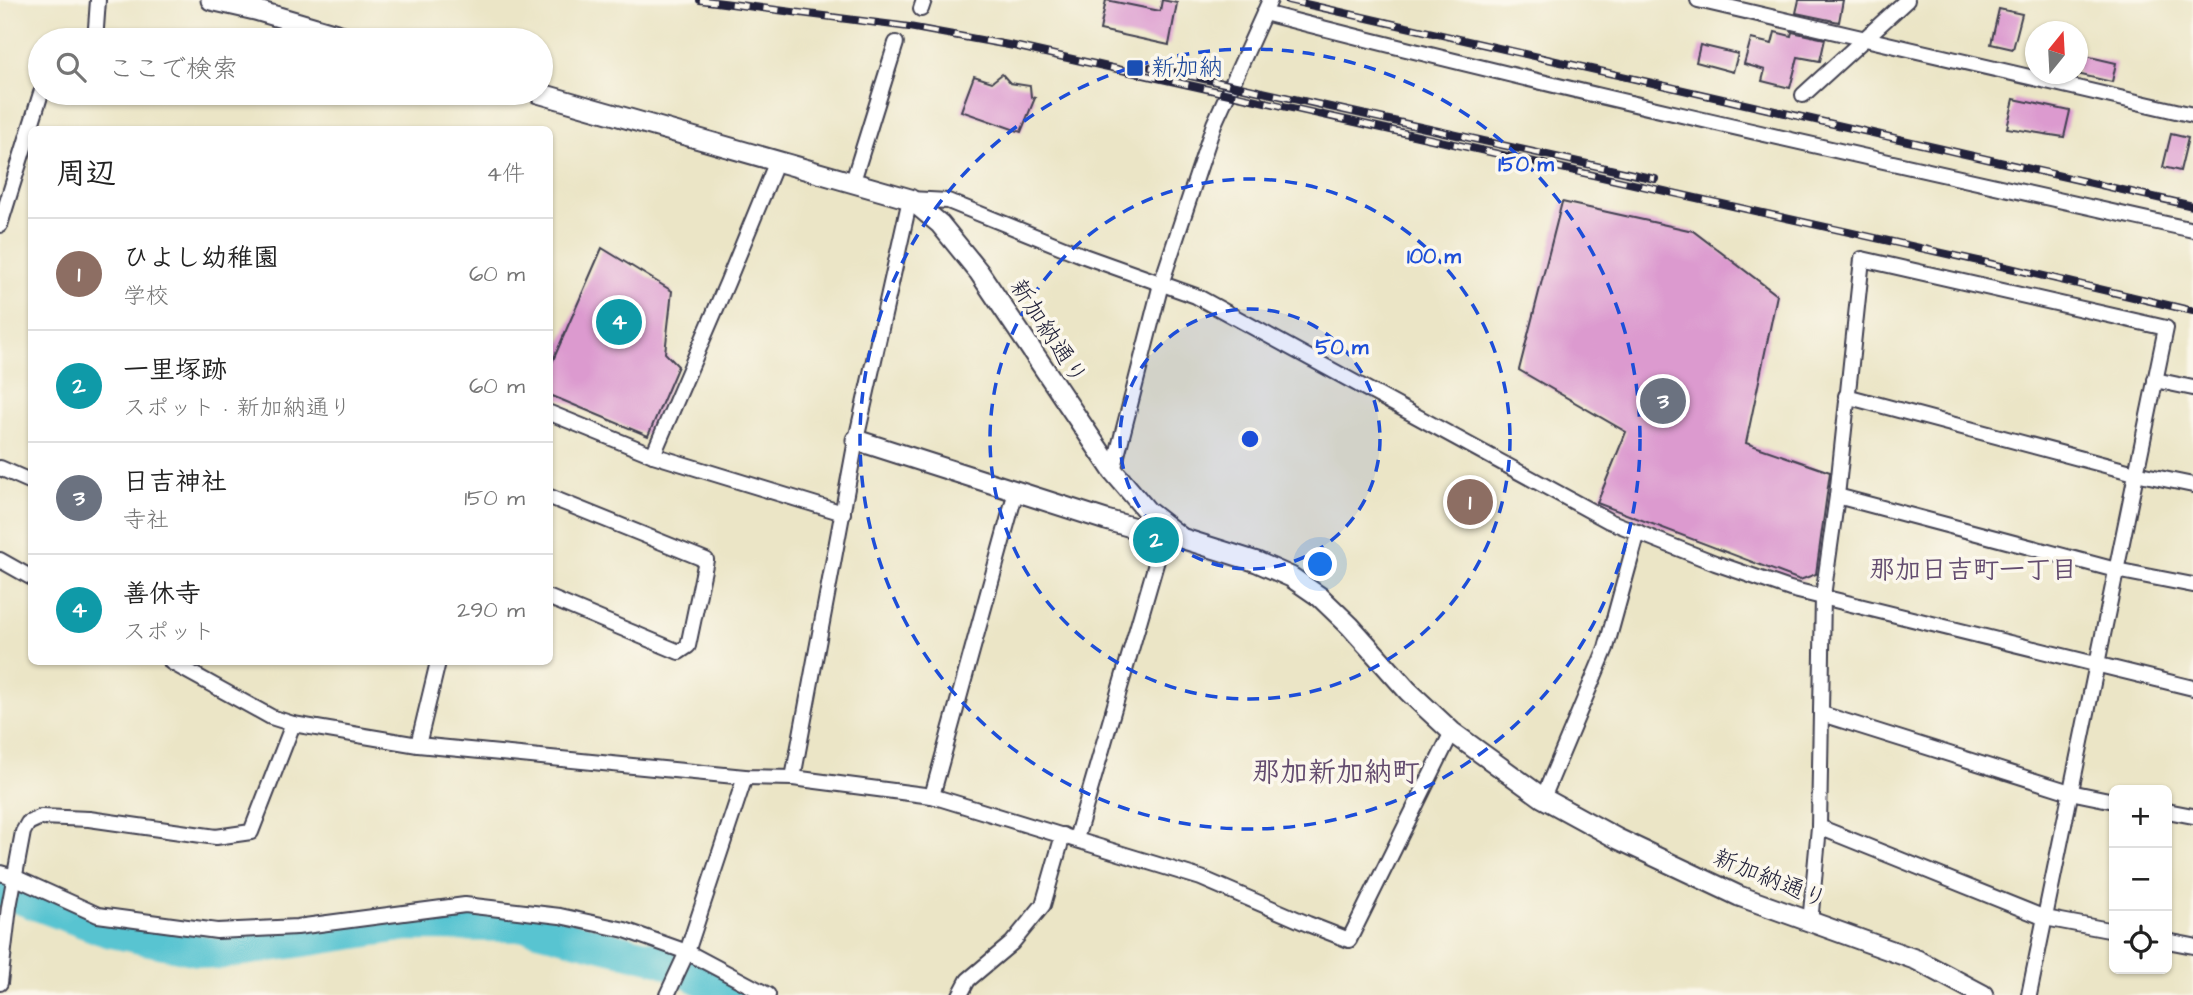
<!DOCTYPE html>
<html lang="ja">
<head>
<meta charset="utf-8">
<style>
  :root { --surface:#fff; --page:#f6f6f6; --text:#222; --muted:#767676; --line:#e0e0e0; --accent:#ea580c }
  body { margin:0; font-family:"Architects Daughter","Klee One",sans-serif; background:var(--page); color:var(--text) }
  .controls { position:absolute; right:21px; bottom:21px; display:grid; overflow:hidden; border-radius:10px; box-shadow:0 2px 5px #0004 }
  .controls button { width:63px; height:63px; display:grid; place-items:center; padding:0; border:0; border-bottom:2px solid var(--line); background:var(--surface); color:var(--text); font:35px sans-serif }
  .compass { position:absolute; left:2025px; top:21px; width:63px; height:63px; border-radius:50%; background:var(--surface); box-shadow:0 2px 5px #0004; rotate:18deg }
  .you { position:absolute; left:1321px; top:565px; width:24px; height:24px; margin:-18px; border:5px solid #fff; border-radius:50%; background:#1a73e8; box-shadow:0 0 0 10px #1a73e833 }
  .badge { display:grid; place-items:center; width:46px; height:46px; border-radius:50%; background:var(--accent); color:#fff; font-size:23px; font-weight:700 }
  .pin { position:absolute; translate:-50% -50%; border:4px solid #fff; box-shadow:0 2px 7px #0006 }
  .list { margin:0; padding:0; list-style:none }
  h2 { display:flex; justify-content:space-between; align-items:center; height:91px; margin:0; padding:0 28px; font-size:30px }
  h2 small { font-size:23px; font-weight:400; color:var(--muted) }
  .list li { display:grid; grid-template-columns:46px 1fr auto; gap:21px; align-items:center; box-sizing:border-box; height:112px; padding:0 28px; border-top:2px solid var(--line) }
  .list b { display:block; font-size:26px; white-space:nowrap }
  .list p { margin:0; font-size:23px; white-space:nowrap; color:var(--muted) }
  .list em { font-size:23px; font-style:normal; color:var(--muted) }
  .icon { flex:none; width:38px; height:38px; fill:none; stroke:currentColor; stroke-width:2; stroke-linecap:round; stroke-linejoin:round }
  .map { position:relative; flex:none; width:2193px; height:995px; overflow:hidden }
  .search { position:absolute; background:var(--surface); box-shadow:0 2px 5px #0004; left:28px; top:28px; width:525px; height:77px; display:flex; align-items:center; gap:18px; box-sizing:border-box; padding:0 24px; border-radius:38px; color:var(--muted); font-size:26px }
  .panel { position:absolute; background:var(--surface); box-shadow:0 2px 5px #0004; left:28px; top:126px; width:525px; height:539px; border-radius:10px }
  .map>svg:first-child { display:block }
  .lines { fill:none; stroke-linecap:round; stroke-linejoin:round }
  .river { stroke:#58c4d1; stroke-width:32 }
  .building { fill:#dc9acf }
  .street-casing { stroke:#403f50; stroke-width:18 }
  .secondary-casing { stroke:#403f50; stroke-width:23 }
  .street { stroke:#fff; stroke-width:14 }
  .secondary { stroke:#fff; stroke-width:19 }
  .rail-casing { stroke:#22223b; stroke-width:8 }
  .rail { stroke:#fbf7ec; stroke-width:5; stroke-dasharray:16; stroke-linecap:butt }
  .ring { fill:none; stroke:#1d4ed8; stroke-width:3.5; stroke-dasharray:12 9 }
  .transit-dot { fill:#1a4fb4; stroke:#fbf7ec; stroke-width:2.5 }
  .labels { text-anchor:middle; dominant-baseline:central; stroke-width:7; stroke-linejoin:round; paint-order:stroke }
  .transit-label { font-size:24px; fill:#164399; stroke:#fbf7ec; text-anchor:start }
  .street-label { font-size:24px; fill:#22223b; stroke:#fbf7ec }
  .neighbourhood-label { font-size:26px; font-weight:bold; fill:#634c6f; stroke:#fbf7ec }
  .quarter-label { font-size:28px; font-weight:bold; fill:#634c6f; stroke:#fbf7ec }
  .centre { fill:#1d4ed8; stroke:#fbf7ec; stroke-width:3.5 }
  .ring-label { font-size:21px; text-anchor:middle; font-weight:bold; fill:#1d4ed8; stroke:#fbf7ec; stroke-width:7; stroke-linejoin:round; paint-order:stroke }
</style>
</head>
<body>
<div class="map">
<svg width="2193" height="995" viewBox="0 0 2193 995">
  <rect width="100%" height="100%" fill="#fbf7ec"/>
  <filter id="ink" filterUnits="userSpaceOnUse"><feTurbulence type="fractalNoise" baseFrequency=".0143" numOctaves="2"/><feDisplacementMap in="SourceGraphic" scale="14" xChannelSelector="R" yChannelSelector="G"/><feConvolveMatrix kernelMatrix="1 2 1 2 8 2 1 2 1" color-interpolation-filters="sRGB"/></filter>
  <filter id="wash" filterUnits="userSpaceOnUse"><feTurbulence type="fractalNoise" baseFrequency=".00686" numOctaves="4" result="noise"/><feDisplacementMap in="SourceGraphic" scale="28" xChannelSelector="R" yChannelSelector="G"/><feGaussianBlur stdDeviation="1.57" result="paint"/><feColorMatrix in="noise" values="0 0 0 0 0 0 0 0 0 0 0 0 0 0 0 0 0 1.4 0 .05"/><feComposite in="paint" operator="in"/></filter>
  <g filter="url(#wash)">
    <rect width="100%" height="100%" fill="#ebe5c6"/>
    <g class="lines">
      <polyline class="river" points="0,891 107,931 217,954 408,925 526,926 662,960 732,995"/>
    </g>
    <g id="blocks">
      <g class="building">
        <polygon points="1106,0 1160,11 1162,0 1177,3 1169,45 1100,30"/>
        <polygon points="1799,0 1843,0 1839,22 1796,13"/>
        <polygon points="1999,9 2022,14 2013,49 1991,44"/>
        <polygon points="1775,32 1791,36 1792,32 1825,39 1820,61 1798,57 1790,88 1762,81 1765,70 1744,64 1751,39 1772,44"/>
        <polygon points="1700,45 1738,54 1733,72 1696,62"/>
        <polygon points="2077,54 2116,63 2112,82 2077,74"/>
        <polygon points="1002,74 1010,83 1030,86 1031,97 1035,98 1021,132 961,111 974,76 992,82"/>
        <polygon points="2014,99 2070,111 2064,137 2007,128"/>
        <polygon points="2171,134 2188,138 2180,171 2163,167"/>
        <polygon points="1562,202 1693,231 1777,295 1746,443 1830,472 1816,574 1800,580 1597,503 1626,432 1519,370"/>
        <polygon points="602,248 672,291 665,353 678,366 648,436 550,395 550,367"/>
      </g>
    </g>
  </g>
  <g filter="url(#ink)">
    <use href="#blocks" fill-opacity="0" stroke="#403f50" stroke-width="2"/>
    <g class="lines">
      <g class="street-casing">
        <g id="street">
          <polyline points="1698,0 2193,115"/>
          <polyline points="921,9 924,0"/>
          <path d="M1264,13C1572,93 1883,161 2193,230"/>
          <polyline points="92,40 96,28 98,0"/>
          <polyline points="1803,95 1907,0"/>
          <polyline points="853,181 896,43"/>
          <polyline points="0,225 41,93"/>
          <polyline points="2155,380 2193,388"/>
          <polyline points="1846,396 2135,473 2193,485"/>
          <polyline points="550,413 653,455 843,513"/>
          <polyline points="653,455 727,283 777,161"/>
          <polyline points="0,468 32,482"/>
          <polyline points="1113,471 1161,284 1214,124 1270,0"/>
          <polyline points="1837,496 2116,570 2193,585"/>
          <polyline points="550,497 706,560 688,646 679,652 550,598"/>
          <polyline points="0,560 32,578"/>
          <polyline points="171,662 271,717 293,724"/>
          <polyline points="1822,714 2070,792 2114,801"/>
          <polyline points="418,745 438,662"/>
          <polyline points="793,778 856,440 910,199 948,201 1084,256 1196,296 1609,521 1715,563 1790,589 2193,688"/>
          <polyline points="932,796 1016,491"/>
          <polyline points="1543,798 1606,648 1638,532"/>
          <polyline points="2167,811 2193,816"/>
          <polyline points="1819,827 2045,918 2114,931"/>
          <polyline points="1076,839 1164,536"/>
          <polyline points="0,873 14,877 98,915 217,931 297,927 465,905 560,916 625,930 687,952 768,995"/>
          <polyline points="1810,923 1819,827 1823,596 1837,496 1862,259 2166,328 2029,995"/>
          <polyline points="2167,941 2193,946"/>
          <polyline points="0,983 9,907 23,832 28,823 41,817 89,819 216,837 251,832 293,724 418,745 745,777 793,778 932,796 1201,878 1308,924 1349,940 1452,732"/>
          <polyline points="667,995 687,952 745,777"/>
          <polyline points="960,995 968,980 1012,943 1043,905 1063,835"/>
        </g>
      </g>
      <g class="secondary-casing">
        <g id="secondary">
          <polyline points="211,0 255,10 357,40"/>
          <polyline points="538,93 910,199 940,224 979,272 1113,471 1147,511 1179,536"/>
          <polyline points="856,440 1106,520 1164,536 1181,538 1257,562 1291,577 1320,597 1350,626 1408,691 1452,732 1543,798 1618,839 1739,896 1917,960 1983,995"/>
        </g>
      </g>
      <use href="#street" class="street"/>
      <use href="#secondary" class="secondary"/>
      <g class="rail-casing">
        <g id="rail">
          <polyline points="700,0 909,27 1014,46 2010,268 2193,311"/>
          <polyline points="1288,0 2193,206"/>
          <polyline points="1150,67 1655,179"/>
        </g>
      </g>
      <use href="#rail" class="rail"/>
    </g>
  </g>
  <circle cx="1250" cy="439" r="130" fill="#1d4ed8" fill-opacity=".12"/>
  <g class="ring">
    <circle cx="1250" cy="439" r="130"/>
    <circle cx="1250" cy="439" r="260"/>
    <circle cx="1250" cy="439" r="390"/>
  </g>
  <rect class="transit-dot" x="1126" y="59" width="18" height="18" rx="3.5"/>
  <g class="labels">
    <g class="transit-label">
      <text x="1151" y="68">新加納</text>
    </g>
    <g class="street-label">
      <text transform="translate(1048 332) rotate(57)">新加納通り</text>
      <text transform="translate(1770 879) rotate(22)">新加納通り</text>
    </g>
    <g class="neighbourhood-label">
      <text x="1973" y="570">那加日吉町一丁目</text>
    </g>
    <g class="quarter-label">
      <text x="1336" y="772">那加新加納町</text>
    </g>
  </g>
  <circle cx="1250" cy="439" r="10" class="centre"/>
  <g class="ring-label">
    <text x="1526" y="171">150 m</text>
    <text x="1434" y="263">100 m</text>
    <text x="1342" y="354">50 m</text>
  </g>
</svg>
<div class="controls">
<button>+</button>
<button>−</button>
<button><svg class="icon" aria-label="locate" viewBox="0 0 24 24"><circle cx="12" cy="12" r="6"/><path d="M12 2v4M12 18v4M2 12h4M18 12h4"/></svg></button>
</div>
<svg class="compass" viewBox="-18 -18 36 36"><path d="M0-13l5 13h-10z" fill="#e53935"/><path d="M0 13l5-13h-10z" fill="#767676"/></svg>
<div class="you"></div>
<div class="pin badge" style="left:1470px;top:502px;background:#8d6e63">1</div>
<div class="pin badge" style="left:1156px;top:540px;background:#0f9aa8">2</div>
<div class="pin badge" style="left:1663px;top:401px;background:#6b7280">3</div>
<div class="pin badge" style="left:619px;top:322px;background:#0f9aa8">4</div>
<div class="search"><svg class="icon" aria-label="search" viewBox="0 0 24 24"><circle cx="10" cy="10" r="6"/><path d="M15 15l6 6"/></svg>ここで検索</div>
<section class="panel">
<h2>周辺<small>4件</small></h2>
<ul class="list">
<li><span class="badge" style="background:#8d6e63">1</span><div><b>ひよし幼稚園</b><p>学校</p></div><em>60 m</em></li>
<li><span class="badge" style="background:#0f9aa8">2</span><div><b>一里塚跡</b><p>スポット · 新加納通り</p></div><em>60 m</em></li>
<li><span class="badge" style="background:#6b7280">3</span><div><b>日吉神社</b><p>寺社</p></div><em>150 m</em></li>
<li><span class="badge" style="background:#0f9aa8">4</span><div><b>善休寺</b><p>スポット</p></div><em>290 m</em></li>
</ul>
</section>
</div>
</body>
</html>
